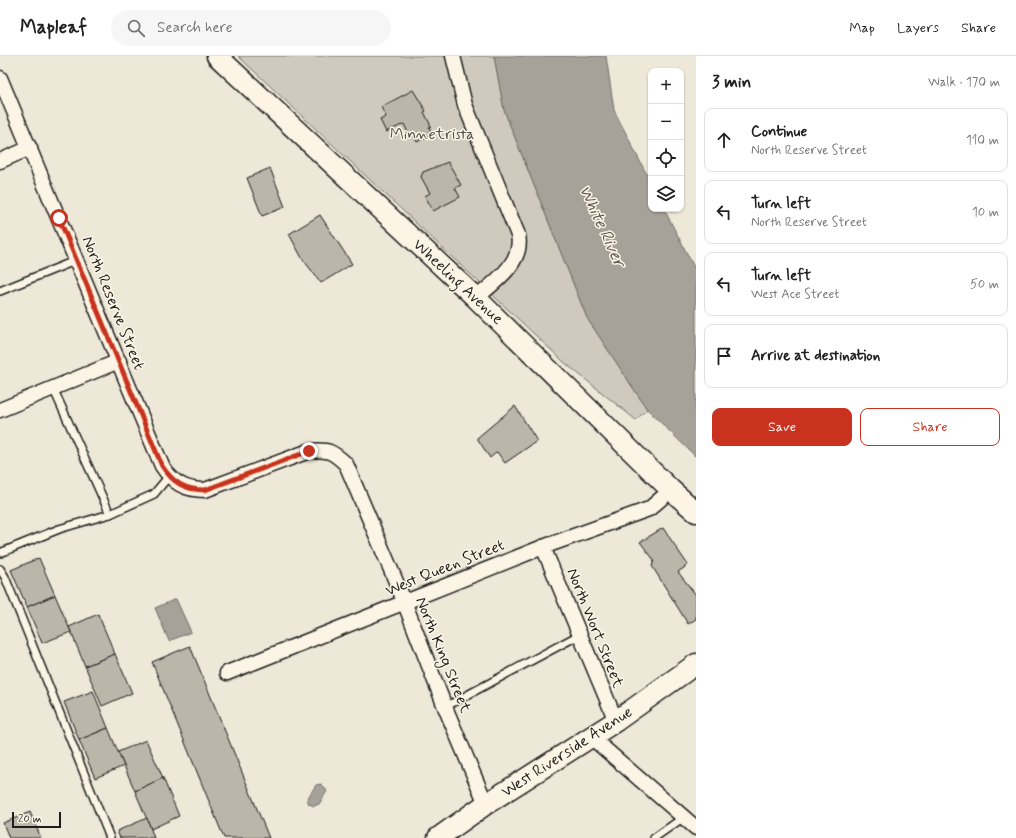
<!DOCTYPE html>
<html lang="en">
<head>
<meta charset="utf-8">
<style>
  :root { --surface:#fff; --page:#f6f6f6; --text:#222; --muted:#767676; --line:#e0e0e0; --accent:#c8321e }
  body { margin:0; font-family:Mynerve,sans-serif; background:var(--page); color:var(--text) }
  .controls { position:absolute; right:12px; top:12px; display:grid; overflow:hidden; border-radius:8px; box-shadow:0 1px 3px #0004 }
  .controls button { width:36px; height:36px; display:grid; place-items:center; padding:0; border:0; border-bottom:1px solid var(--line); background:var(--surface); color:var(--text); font:20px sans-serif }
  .scale { position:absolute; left:12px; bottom:10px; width:49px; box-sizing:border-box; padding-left:4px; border:2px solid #1c1c1c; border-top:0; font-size:11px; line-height:14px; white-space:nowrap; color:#1c1c1c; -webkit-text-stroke:3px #fcf5e5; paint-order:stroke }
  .stop { position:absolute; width:12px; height:12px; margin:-9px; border:3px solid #c8321e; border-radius:50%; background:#fff }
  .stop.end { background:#c8321e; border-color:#fff; box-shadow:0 1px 4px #0008 }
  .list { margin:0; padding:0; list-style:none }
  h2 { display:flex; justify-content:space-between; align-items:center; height:52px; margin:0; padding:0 16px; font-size:17px }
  h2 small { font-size:13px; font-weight:400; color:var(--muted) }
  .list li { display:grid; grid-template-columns:26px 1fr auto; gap:12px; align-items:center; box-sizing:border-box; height:64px; margin:0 8px 8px; padding:0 8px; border:1px solid var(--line); border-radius:8px }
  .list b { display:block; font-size:15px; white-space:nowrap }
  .list p { margin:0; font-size:13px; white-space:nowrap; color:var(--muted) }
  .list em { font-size:13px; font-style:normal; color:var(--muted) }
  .actions { display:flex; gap:8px; padding:12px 16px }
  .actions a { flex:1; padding:9px 0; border:1px solid var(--accent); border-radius:8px; text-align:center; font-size:14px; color:var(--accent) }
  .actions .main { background:var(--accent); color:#fff }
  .icon { flex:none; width:22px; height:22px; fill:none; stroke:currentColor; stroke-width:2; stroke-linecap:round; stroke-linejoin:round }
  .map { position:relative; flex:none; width:696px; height:782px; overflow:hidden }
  header { display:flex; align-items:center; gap:24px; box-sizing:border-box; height:56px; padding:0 20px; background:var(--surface); border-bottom:1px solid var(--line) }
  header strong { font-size:19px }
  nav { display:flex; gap:22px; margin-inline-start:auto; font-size:14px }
  .search { width:280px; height:36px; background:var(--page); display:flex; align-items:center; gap:10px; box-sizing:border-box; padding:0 14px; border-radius:22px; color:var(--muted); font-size:15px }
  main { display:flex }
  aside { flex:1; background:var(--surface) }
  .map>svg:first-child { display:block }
  .green { fill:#cfcabd; stroke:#76736c }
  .water { fill:#a7a299; stroke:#6f6c67 }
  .building { fill:#bab6aa; stroke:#1c1c1c }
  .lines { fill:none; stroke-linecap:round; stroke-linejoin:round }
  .lane-casing { stroke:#1c1c1c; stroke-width:10 }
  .street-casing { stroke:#1c1c1c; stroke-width:17 }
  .secondary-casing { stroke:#1c1c1c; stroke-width:23 }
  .lane { stroke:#fcf5e5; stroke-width:7 }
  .street { stroke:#fcf5e5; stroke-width:14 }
  .secondary { stroke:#fcf5e5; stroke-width:20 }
  .route { stroke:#c8321e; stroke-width:5 }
  .labels { text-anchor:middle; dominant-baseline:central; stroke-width:3; stroke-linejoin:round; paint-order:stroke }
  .park-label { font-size:16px; fill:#52504c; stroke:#fcf5e5 }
  .street-label { font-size:16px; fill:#1c1c1c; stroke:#fcf5e5 }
  .water-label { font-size:17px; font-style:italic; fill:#5b5854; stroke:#fcf5e5 }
</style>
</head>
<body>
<header>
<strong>Mapleaf</strong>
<div class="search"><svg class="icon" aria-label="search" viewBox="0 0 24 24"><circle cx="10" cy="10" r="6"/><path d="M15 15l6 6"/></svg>Search here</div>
<nav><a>Map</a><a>Layers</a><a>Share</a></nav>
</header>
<main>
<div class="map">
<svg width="696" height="782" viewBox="0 0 696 782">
  <rect width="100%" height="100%" fill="#eee8d9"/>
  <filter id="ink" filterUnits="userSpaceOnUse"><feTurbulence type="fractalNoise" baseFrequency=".025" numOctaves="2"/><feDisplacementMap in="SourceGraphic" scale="8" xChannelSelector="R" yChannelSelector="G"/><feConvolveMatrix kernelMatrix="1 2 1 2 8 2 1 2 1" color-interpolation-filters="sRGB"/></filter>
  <g filter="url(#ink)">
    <polygon class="green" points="238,0 494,0 504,54 587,262 647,353 636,364 565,307"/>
    <g class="water">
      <polygon points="494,0 606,0 614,54 651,127 651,153 664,153 696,215 696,401 647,353 587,262 504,54"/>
      <polygon points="176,543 191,576 169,585 155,552"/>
      <polygon points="321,728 327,735 319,748 314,750 309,748 307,743 316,729"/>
    </g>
    <g class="building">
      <polygon points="413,34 426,55 424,56 431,70 429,71 432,78 417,86 413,79 410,81 404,68 386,76 380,64 386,61 381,51"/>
      <polygon points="448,106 461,129 455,132 460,141 433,155 425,140 430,137 421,121 423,116"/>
      <polygon points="270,112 285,151 262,160 247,122"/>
      <polygon points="320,159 352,208 321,227 302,202 289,178"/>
      <polygon points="515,350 537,385 505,407 497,396 490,402 477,382"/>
      <polygon points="663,472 688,509 678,516 696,539 696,563 688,568 652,510 654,504 640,486"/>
      <polygon points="39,502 55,539 27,551 11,514"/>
      <polygon points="55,539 71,576 42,587 27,551"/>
      <polygon points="98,558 115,598 85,610 69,571"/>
      <polygon points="190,590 269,782 224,782 152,606"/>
      <polygon points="115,598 132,637 102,650 85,610"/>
      <polygon points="93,635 108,672 79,684 64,646"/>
      <polygon points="108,672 124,710 95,722 79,684"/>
      <polygon points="146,684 163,722 135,735 118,696"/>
      <polygon points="163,722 179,760 151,773 135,735"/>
      <polygon points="30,756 41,782 9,782 3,767"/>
      <polygon points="147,762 154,782 120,782 117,775"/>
    </g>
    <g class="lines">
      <g class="lane-casing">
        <g id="lane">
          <polyline points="0,235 77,204"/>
          <polyline points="53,332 110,458"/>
          <polyline points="0,497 59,473 110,458 154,438 169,420"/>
          <polyline points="0,513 5,521 110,782"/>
          <polyline points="445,651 579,579"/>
          <polyline points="654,782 684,761"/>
        </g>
      </g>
      <g class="street-casing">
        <g id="street">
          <path d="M453,0L465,49L518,179C524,206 495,226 476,242"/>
          <path d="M0,22L162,410C173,427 185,434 205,434L309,395C328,393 332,395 346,408L400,535L445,651L486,748"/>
          <polyline points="0,105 30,92"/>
          <polyline points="0,354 119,305"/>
          <polyline points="543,491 616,665"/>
          <polyline points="227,617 543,491 649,453 671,434"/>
          <polyline points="591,681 696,772"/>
        </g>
      </g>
      <g class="secondary-casing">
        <g id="secondary">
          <polyline points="217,0 476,242 671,434 696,456"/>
          <polyline points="438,782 486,748 616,665 696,608"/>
        </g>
      </g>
      <use href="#lane" class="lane"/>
      <use href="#street" class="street"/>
      <use href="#secondary" class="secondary"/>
    </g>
  </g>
  <g class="lines" filter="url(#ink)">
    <path class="route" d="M59,162L162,410C173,427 185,434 205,434L309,395"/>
  </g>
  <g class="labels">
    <g class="park-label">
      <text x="432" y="78">Minnetrista</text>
    </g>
    <g class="street-label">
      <text transform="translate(458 226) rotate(43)">Wheeling Avenue</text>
      <text transform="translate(113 247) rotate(68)">North Reserve Street</text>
      <text transform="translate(445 512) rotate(-22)">West Queen Street</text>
      <text transform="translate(595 572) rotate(68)">North Wort Street</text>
      <text transform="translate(443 599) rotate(68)">North King Street</text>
      <text transform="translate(567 696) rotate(-33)">West Riverside Avenue</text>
    </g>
    <g class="water-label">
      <text transform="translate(602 170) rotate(65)">White River</text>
    </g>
  </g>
</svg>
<div class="controls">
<button>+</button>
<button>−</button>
<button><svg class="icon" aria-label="locate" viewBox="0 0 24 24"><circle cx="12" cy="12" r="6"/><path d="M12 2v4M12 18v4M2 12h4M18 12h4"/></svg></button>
<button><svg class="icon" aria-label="layers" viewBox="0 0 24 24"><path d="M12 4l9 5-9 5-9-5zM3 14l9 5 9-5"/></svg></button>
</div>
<div class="scale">20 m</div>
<div class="stop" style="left:59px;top:162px"></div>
<div class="stop end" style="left:309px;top:395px"></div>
</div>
<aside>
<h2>3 min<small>Walk · 170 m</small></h2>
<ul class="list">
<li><svg class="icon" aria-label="ahead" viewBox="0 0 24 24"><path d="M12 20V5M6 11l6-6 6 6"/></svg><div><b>Continue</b><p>North Reserve Street</p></div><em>110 m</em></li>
<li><svg class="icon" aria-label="left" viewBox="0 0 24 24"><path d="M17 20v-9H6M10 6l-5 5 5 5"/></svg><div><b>Turn left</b><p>North Reserve Street</p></div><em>10 m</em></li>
<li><svg class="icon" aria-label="left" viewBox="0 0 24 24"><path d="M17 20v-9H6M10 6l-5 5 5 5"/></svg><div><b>Turn left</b><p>West Ace Street</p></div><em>50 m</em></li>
<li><svg class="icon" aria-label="arrive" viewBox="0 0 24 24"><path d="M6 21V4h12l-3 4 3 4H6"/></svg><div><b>Arrive at destination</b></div></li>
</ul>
<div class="actions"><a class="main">Save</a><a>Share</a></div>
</aside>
</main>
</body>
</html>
